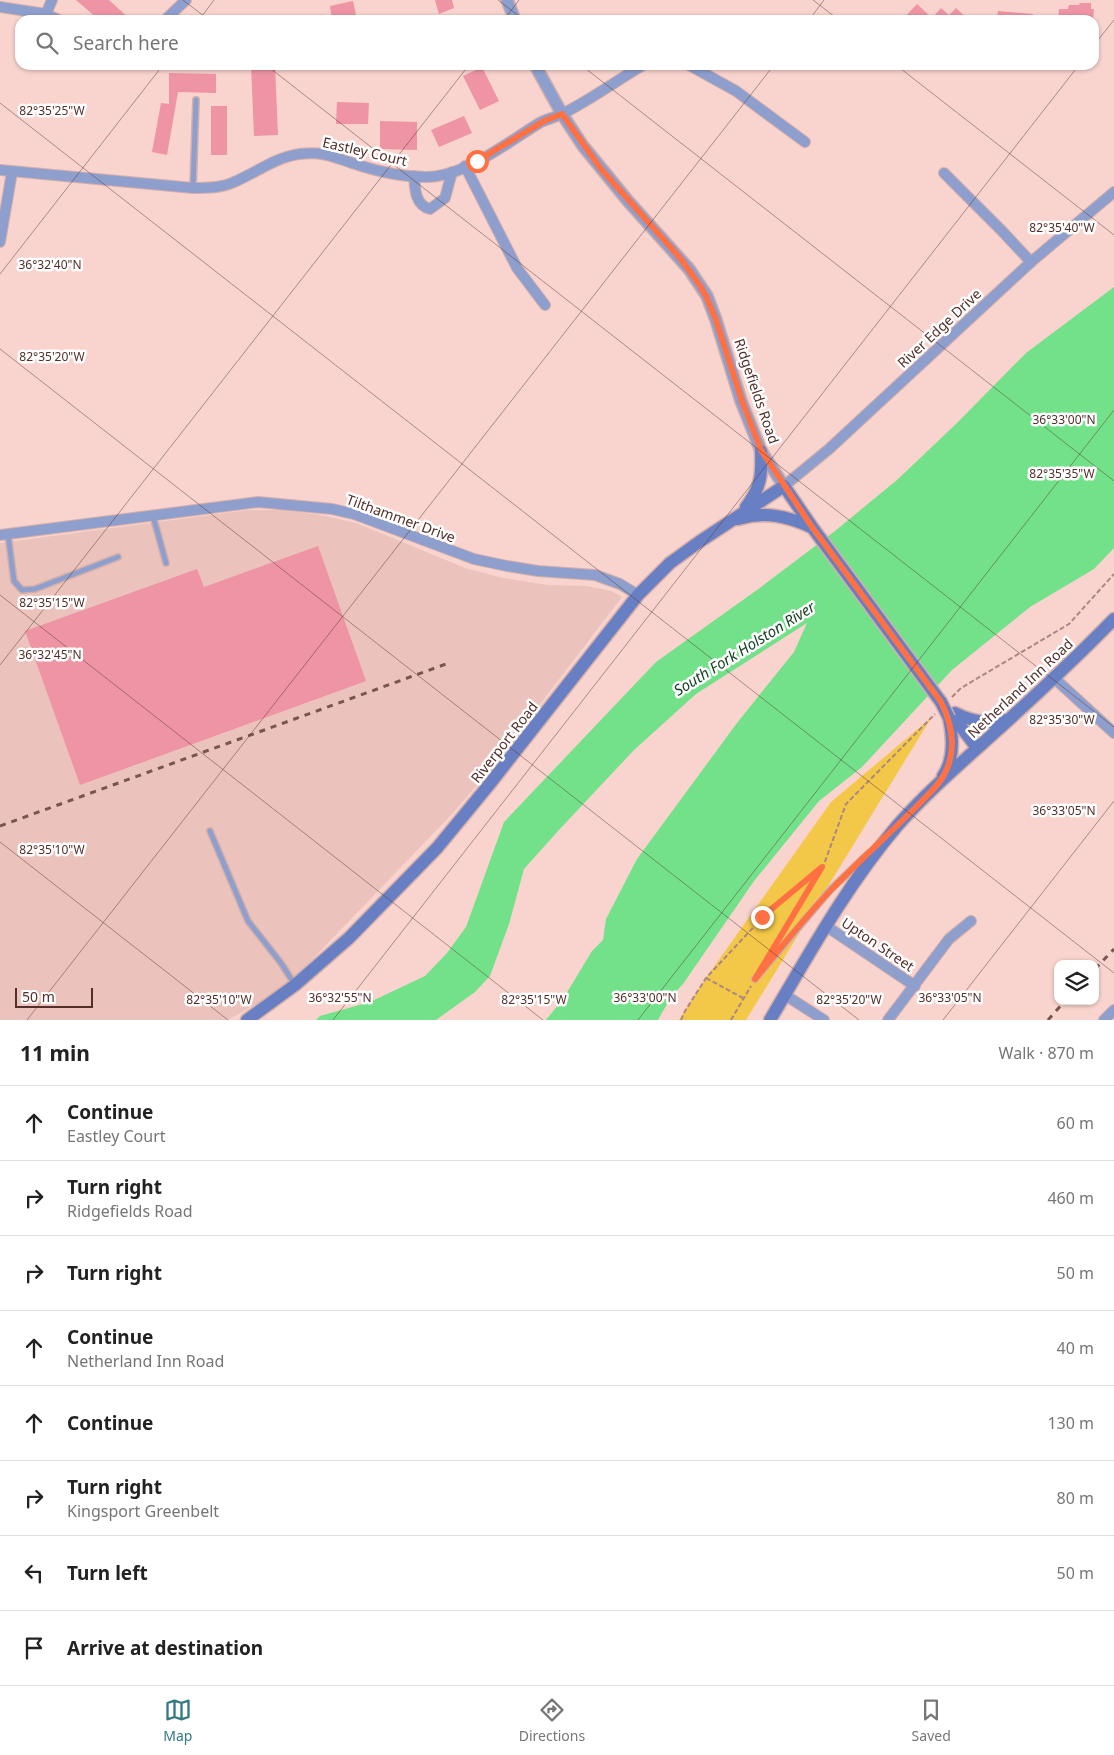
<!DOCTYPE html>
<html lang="en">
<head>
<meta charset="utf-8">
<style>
  :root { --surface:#fff; --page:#f6f6f6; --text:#222; --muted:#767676; --line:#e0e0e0; --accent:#327984 }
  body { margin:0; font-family:"Noto Sans",sans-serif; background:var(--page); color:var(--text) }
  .controls { position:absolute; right:15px; bottom:15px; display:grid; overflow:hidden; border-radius:10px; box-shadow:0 1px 4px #0004 }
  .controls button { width:45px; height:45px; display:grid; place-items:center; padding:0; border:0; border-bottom:1px solid var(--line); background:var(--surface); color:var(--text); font:25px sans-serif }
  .scale { position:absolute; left:15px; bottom:12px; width:78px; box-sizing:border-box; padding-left:5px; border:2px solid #532f29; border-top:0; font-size:14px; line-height:18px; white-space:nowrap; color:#532f29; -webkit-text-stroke:4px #fefefe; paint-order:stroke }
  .stop { position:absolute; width:15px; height:15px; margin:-11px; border:4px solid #ff7043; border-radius:50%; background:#fff }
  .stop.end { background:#ff7043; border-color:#fff; box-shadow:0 1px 5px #0008 }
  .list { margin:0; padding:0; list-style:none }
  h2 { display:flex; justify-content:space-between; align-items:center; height:65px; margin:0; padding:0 20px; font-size:21px }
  h2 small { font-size:16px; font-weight:400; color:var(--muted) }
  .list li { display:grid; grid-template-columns:32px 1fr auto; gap:15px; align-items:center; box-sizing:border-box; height:75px; padding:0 20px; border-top:1px solid var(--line) }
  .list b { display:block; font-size:19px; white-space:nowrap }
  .list p { margin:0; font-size:16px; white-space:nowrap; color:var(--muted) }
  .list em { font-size:16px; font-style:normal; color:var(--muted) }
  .icon { flex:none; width:28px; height:28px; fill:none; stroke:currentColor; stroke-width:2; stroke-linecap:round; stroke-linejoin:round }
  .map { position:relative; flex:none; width:1114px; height:1020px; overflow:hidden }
  .search { position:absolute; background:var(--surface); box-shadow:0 1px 4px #0004; left:15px; right:15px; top:15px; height:55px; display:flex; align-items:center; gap:12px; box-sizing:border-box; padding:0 18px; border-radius:15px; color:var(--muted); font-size:19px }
  .sheet { height:665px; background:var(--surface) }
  nav { display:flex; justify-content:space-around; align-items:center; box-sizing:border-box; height:70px; border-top:1px solid var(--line); background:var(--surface); font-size:14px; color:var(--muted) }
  nav a { display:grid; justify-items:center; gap:2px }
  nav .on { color:var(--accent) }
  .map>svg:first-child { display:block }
  .built { fill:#ebc2bc }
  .green { fill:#f3c748 }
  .water { fill:#72e18a }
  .building { fill:#ee94a4 }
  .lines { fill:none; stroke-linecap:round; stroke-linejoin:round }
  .service-casing { stroke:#d4afa9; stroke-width:8 }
  .minor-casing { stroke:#d4afa9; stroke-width:12 }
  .tertiary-casing { stroke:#d4afa9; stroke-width:14 }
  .secondary-casing { stroke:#d4afa9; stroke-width:15 }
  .path { stroke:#ac8781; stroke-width:2; stroke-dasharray:5 2.5; stroke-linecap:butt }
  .service { stroke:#8e9fce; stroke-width:5 }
  .minor { stroke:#8e9fce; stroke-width:10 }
  .tertiary { stroke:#8e9fce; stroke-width:11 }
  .secondary { stroke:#687fc4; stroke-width:12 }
  .rail { stroke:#79554f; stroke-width:3; stroke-dasharray:6 6; stroke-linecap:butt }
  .secondary-bridge-casing { stroke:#d4afa9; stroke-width:15; stroke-linecap:butt }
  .secondary-bridge { stroke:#687fc4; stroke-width:12 }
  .route { stroke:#ff7043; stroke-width:6 }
  .ticks { fill:none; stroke:#532f29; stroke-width:1; stroke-opacity:0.45 }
  .labels { text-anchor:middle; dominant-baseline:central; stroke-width:5; stroke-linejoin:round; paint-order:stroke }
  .street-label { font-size:14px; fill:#532f29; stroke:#fefefe }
  .water-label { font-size:15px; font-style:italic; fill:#113f1d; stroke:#fefefe }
  .ticks-label { font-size:12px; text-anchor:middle; fill:#532f29; stroke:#fefefe; stroke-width:5; stroke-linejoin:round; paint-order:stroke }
</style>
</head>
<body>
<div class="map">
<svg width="1114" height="1020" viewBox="0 0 1114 1020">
  <rect width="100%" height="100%" fill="#f9d3cd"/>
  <polygon class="built" points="248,510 283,510 320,515 356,523 465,568 503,578 548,585 587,586 611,591 622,597 485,776 451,815 302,970 269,997 228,1020 0,1020 0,543"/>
  <polygon class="green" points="931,718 746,1020 679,1020 706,978 831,802"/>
  <polygon class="water" points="1114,287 1114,548 1094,569 1030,607 952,670 862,767 819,801 754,881 683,984 671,997 658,1020 546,1020 563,999 592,951 603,940 606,919 637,859 737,723 794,652 807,623 696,694 634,750 558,831 524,869 509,924 490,976 475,992 436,1020 316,1020 320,1016 370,1002 425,976 447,953 466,927 504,822 656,662 757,590 835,531 897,480 957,423 1026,353"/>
  <g class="building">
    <polygon points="76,0 109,0 131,20 99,20"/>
    <polygon points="435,0 452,0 454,8 439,14"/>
    <polygon points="353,1 357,20 332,20 330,6"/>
    <polygon points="1080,3 1091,3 1091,9 1094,9 1093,20 1058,19 1059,9 1068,9 1069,5 1079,5"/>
    <polygon points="917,4 932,18 941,8 949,15 956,8 969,20 902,20"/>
    <polygon points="998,11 1033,14 1033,20 997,20"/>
    <polygon points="251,65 275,65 278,135 254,136"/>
    <polygon points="482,67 499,101 480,110 463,76"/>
    <polygon points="169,73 216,74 216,93 178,92 167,155 152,152 161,103 169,104"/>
    <polygon points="337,102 369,103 368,124 336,124"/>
    <rect x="211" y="106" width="16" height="49"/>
    <polygon points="464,116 472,133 439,147 431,130"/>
    <polygon points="380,121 417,122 417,150 380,149"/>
    <polygon points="318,546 366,681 80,785 25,631 197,569 204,587"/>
  </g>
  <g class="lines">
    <g class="service-casing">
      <g id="service">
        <polyline points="193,188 196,100"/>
        <polyline points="153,516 166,563"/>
        <polyline points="8,534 14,581 22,590 35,589 118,557"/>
        <polyline points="210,831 248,921 281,963 295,985"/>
        <polyline points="755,979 831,889 869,853"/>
      </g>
    </g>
    <g class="minor-casing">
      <g id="minor">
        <polyline points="52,0 46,14 59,20"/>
        <polyline points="0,7 46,14"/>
        <polyline points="165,20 186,0"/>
        <polyline points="689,65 736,91 805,142"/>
        <polyline points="465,166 517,268 545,305"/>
        <path d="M0,170L193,188C207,188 221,188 234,182C256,173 275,157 300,154C324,151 336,158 358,165C380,172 403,177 426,177C465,177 508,142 541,122C548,119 555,117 562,114C590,100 616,81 643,65"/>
        <polyline points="944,173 1001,230 1031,262"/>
        <path d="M414,176C415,189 415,205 430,209L445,198L452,172"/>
        <polyline points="0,242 12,172"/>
        <polyline points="784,486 829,449 1031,262 1114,192"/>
        <polyline points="0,535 258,502 332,509 354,514 474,559 507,566 538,571 595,575 620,584 638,595"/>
        <polyline points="1053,677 1114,733"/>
        <polyline points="826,926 915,986"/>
        <polyline points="785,995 824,1020"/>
        <polyline points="888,1020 949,939 971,921"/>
        <polyline points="1104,1020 1114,1010"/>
      </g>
    </g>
    <g class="tertiary-casing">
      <g id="tertiary">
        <polyline points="507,0 515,20"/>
        <polyline points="535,65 562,114 583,146 628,201 689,269 707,296 716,320 741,401 761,451 784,486"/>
      </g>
    </g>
    <g class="secondary-casing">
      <g id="secondary">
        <path d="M746,507C761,487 762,476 761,451"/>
        <path d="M738,519C764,511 787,516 811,527"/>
        <path d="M955,713C973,722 988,724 1008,720"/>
        <polyline points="952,715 977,748"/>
        <path d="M943,776C955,759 953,737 949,718"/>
        <polyline points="247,1020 295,985 349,938 437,848 488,786 638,595 670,563 699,542 784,486 812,527 941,702"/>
        <path d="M770,1020C809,954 847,885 897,826C926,793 960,764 993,734C1034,697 1075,659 1114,619"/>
      </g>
    </g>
    <g class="path">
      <polyline points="952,697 961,688 1069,624 1114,574"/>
      <polyline points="783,933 823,867 846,804 935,714"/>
      <polyline points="706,978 743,998"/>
      <polyline points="681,1020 685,1011 706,978 763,917 821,869"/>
      <polyline points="731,1020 751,986"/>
    </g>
    <use href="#service" class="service"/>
    <use href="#minor" class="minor"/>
    <use href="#tertiary" class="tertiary"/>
    <use href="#secondary" class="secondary"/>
    <g class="rail">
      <polyline points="0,826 446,664"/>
      <polyline points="1095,969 1114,949"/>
      <polyline points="1048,1020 1065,1001"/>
    </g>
    <g class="secondary-bridge-casing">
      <polyline id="secondary-bridge" points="941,702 949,718"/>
    </g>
    <use href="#secondary-bridge" class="secondary-bridge"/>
  </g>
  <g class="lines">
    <path class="route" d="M477,161L544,121L562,114L601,169L680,258L699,284L706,296L716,320L742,401L761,450L812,527L941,702C952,724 957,747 946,771C940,785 927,795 917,806C889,834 860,860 832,889C805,917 780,949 755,979L822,867L762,917"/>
  </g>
  <path class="ticks" d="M183,0L209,20M498,0L524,20M813,0L839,20M199,20L214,0M504,20L519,0M809,20L824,0M1094,45L1114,20M266,65L1114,727M581,65L1114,481M896,65L1114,235M0,103L1114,973M0,274L163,65M0,349L859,1020M0,595L543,1020M0,665L469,65M0,842L228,1020M27,1020L774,65M333,1020L1079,65M638,1020L1114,410M943,1020L1114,801"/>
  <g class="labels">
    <g class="street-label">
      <text transform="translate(365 151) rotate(13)">Eastley Court</text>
      <text transform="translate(939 328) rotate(-43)">River Edge Drive</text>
      <text transform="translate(757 391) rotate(71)">Ridgefields Road</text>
      <text transform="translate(401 518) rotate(20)">Tilthammer Drive</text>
      <text transform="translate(1020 688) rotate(-43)">Netherland Inn Road</text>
      <text transform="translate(504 742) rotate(-52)">Riverport Road</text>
      <text transform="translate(878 944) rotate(34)">Upton Street</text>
    </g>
    <g class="water-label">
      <text transform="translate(744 648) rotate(-32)">South Fork Holston River</text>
    </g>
  </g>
  <g class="ticks-label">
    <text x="52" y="115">82°35'25"W</text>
    <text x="1062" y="232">82°35'40"W</text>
    <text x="50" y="269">36°32'40"N</text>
    <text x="52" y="361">82°35'20"W</text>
    <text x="1064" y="424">36°33'00"N</text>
    <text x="1062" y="478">82°35'35"W</text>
    <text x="52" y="607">82°35'15"W</text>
    <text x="50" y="659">36°32'45"N</text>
    <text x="1062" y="724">82°35'30"W</text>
    <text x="1064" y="815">36°33'05"N</text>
    <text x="52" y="854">82°35'10"W</text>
    <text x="340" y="1002">36°32'55"N</text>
    <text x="645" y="1002">36°33'00"N</text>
    <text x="950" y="1002">36°33'05"N</text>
    <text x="219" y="1004">82°35'10"W</text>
    <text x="534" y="1004">82°35'15"W</text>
    <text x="849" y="1004">82°35'20"W</text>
  </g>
</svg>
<div class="controls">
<button><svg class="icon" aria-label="layers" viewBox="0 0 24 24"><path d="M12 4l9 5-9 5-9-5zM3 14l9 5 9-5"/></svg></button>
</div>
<div class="scale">50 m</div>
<div class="stop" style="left:477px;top:161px"></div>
<div class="stop end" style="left:762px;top:917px"></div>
<div class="search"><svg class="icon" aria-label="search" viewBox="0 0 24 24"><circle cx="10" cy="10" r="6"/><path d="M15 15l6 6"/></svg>Search here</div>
</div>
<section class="sheet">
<h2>11 min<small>Walk · 870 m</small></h2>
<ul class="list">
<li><svg class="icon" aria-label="ahead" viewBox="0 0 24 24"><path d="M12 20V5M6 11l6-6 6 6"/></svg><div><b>Continue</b><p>Eastley Court</p></div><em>60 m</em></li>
<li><svg class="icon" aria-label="right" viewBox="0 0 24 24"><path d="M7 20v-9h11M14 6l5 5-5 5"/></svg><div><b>Turn right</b><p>Ridgefields Road</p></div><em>460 m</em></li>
<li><svg class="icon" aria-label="right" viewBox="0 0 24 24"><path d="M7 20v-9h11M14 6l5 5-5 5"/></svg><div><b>Turn right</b></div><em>50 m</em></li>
<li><svg class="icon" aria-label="ahead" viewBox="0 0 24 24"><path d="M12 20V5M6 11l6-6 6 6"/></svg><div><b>Continue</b><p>Netherland Inn Road</p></div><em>40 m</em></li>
<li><svg class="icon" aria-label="ahead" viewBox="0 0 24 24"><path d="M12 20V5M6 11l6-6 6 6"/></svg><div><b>Continue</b></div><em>130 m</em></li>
<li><svg class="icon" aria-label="right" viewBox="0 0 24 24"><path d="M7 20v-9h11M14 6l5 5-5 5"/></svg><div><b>Turn right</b><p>Kingsport Greenbelt</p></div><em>80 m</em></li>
<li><svg class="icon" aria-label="left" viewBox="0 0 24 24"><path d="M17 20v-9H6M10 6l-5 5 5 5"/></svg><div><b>Turn left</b></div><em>50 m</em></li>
<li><svg class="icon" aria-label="arrive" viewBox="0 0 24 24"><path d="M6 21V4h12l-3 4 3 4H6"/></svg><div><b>Arrive at destination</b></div></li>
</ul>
</section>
<nav>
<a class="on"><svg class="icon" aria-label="map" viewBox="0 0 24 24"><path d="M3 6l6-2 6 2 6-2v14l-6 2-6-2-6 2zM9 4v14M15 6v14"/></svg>Map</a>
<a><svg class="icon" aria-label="directions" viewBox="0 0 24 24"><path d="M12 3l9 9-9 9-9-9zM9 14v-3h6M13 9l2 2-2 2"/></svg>Directions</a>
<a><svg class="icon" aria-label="saved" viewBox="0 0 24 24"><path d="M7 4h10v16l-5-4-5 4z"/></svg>Saved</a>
</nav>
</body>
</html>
